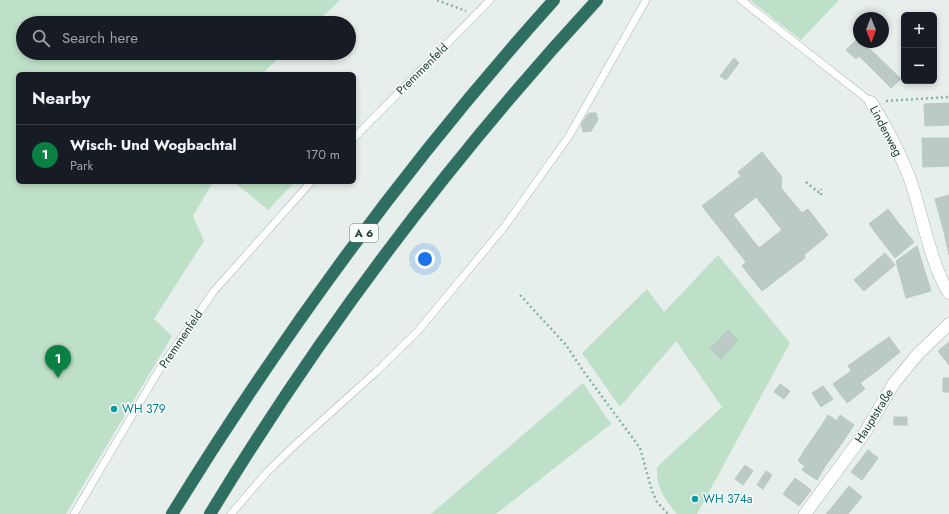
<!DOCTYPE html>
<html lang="en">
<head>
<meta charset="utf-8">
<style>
  :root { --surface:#171b24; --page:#242831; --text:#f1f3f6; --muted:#9ea1a6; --line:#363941; --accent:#0b8043 }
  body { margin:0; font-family:Jost,sans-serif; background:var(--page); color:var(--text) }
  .controls { position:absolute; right:12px; top:12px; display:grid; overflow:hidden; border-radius:6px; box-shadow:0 2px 6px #0003 }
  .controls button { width:36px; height:36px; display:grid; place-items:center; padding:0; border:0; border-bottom:1px solid var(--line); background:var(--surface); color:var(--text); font:20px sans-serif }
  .compass { position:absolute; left:853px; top:12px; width:36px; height:36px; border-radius:50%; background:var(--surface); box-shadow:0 2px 6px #0003; rotate:179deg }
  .you { position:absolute; left:425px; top:259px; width:14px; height:14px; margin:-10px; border:3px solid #fff; border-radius:50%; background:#1a73e8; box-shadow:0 0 0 6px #1a73e833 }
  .badge { display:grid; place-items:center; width:26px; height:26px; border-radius:50%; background:var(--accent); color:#fff; font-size:13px; font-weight:700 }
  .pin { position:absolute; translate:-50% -33px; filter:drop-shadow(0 1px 2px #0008) }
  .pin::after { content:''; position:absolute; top:21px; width:14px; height:12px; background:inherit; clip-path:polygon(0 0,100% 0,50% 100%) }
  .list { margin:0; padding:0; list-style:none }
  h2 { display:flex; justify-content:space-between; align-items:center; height:52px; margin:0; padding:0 16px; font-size:17px }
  h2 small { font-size:13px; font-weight:400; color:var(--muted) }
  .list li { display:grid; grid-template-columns:26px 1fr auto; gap:12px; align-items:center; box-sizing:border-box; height:60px; padding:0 16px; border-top:1px solid var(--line) }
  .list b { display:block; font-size:15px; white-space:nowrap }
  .list p { margin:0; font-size:13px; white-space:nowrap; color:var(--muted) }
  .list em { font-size:13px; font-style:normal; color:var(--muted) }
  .icon { flex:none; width:22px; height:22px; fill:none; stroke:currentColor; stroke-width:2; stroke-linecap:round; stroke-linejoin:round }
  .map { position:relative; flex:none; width:949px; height:514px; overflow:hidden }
  .search { position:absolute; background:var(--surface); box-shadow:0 2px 6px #0003; left:16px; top:16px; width:340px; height:44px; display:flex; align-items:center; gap:10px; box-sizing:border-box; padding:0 14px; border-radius:22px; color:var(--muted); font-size:15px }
  .panel { position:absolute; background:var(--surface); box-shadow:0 2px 6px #0003; left:16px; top:72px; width:340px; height:112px; border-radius:6px }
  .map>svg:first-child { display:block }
  .green { fill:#bfe0c8 }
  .building { fill:#bbcac4; stroke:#b8c9c2; fill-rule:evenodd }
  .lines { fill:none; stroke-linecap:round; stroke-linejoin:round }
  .lane-casing { stroke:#a8b8b2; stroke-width:8 }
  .street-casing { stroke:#a8b8b2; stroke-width:13 }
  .highway-casing { stroke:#c2cac8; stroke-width:13 }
  .path { stroke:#86b3a5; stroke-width:2.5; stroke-dasharray:2 3; stroke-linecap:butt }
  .lane { stroke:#fff; stroke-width:7 }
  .street { stroke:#fff; stroke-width:12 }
  .highway { stroke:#2f6f62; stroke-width:12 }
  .culture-dot { fill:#0f9aa8; stroke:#f7fbf9; stroke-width:1.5 }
  .labels { text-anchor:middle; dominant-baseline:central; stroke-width:3; stroke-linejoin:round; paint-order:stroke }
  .shield { fill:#f7fbf9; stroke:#637a73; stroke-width:1 }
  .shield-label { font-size:11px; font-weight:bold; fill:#24423a }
  .street-label { font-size:12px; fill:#24423a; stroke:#f7fbf9 }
  .culture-label { font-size:12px; fill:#0d838f; stroke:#f7fbf9; text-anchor:start }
</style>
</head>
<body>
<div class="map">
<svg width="949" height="514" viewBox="0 0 949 514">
  <rect width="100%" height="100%" fill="#e6efeb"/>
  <g class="green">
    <polygon points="0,0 340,0 316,23 23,23 23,53 284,53 262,74 18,74 18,182 213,182 193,216 204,241 154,319 172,336 66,514 0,514"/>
    <polygon points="750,0 839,0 801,40"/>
    <polygon points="234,182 295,182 268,210"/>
    <path d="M718,255L790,343L697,514H677C664,499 656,487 657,467L722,407L676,341L620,407L582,353L647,289L664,312Z"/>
    <polygon points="583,383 611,424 496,514 431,514"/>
  </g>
  <g class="building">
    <polygon points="859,37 859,42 873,42 868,47 901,79 891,88 859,56 856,59 846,50"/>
    <polygon points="734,58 739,63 726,80 720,76"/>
    <polygon points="949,103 949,125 925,126 924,104"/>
    <polygon points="589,113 596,113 598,120 591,131 583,132 581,124"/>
    <polygon points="922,138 949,138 949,166 923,167"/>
    <path d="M762,152L782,177L781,188L802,213L808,209L828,235L804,255L805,258L762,291L742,266L746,262L702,206L741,176L738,172ZM756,197L782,230L759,248L733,215Z"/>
    <polygon points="949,195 949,231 944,232 935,199"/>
    <polygon points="888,209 900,225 881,240 869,224"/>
    <polygon points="900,225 914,242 895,258 881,240"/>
    <polygon points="949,231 949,255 944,232"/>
    <polygon points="917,246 931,291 906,298 896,261"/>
    <polygon points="885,253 895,265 864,291 854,280"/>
    <polygon points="728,330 738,340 721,359 710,349"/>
    <polygon points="889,337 900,352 879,369 866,353"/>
    <polygon points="949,342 949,365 938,351"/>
    <polygon points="866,353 879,369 860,383 848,366"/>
    <polygon points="851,371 865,389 847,403 833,384"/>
    <rect x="943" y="378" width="6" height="14"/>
    <polygon points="780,384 790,391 784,399 774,392"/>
    <polygon points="823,386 833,399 821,407 812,393"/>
    <polygon points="828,415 837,421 840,415 854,425 844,440 822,425"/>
    <rect x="894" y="417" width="13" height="8"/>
    <polygon points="822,425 844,440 835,453 813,438"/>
    <polygon points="813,438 835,453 826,465 804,451"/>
    <polygon points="868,450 878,458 862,480 851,472"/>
    <polygon points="804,451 826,465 817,480 802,470 805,466 798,461"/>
    <polygon points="745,465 753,471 743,485 735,479"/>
    <polygon points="766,471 772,475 763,489 757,485"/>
    <polygon points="795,478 811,490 799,506 783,494"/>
    <polygon points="849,486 862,497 848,514 842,514 833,506"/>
    <polygon points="833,506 842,514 826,514"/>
  </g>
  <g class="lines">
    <g class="lane-casing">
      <g id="lane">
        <polyline points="741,0 871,102"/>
        <polyline points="354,138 490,0"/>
        <polyline points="74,514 159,370 214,291 311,182"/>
        <polyline points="231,514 267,472 296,444 376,372 417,332 505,226 569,136 646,0"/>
      </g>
    </g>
    <g class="street-casing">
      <g id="street">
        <path d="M871,102C888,130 903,157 913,188C923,219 932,267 949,293"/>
        <polyline points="805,514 866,431 894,383 917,355 949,324"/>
      </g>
    </g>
    <g class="highway-casing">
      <g id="highway">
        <path d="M172,514C284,332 411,159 554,0"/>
        <path d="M210,514C321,331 452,157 597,0"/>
      </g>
    </g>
    <g class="path">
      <polyline points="437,0 466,11"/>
      <polyline points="886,101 949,97"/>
      <polyline points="806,182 818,192 821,189"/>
      <polyline points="821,195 821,189"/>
      <polyline points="520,295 566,345 584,372 640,448 652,491 657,502 668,514"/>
    </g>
    <use href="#lane" class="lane"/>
    <use href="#street" class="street"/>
    <use href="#highway" class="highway"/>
  </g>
  <g class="culture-dot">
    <circle cx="114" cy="409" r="4"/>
    <circle cx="695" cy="499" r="4"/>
  </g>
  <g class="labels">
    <rect class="shield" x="350" y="224" width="28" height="18" rx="3"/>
    <g class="shield-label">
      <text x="364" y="233">A 6</text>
    </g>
    <g class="street-label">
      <text transform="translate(422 69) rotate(-45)">Premmenfeld</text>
      <text transform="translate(886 131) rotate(62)">Lindenweg</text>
      <text transform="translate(181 339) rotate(-56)">Premmenfeld</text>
      <text transform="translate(874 416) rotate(-58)">Hauptstraße</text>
    </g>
    <g class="culture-label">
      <text x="122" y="409">WH 379</text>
      <text x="703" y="499">WH 374a</text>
    </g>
  </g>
</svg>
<div class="controls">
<button>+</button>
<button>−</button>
</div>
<svg class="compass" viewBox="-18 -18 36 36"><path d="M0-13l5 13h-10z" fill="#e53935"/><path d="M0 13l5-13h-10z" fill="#9ea1a6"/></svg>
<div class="you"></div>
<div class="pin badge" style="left:58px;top:378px">1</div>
<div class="search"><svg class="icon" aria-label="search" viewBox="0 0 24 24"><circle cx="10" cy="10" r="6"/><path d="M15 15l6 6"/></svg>Search here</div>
<section class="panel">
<h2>Nearby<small></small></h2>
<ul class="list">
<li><span class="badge">1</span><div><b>Wisch- Und Wogbachtal</b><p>Park</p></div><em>170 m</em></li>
</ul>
</section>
</div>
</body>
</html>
